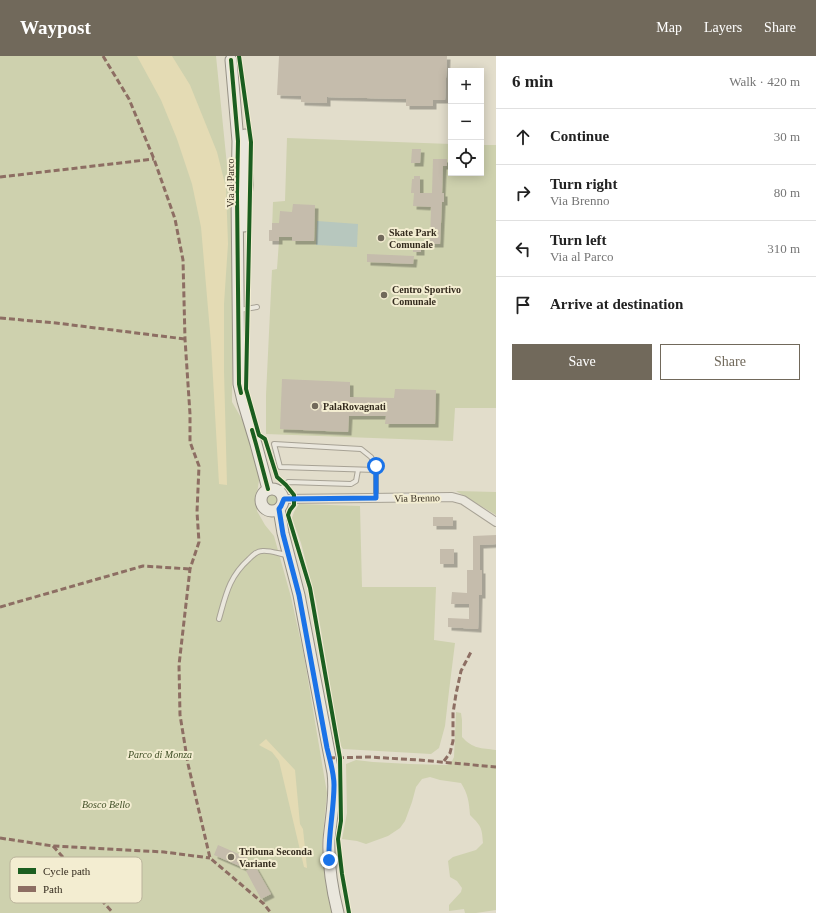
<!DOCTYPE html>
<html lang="en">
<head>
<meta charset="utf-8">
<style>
  :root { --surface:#fff; --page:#f2f2f2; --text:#222; --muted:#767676; --line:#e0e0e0; --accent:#71695b }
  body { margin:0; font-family:Georgia,serif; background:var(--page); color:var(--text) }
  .controls { position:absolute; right:12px; top:12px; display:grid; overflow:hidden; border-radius:0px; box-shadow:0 2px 10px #0003 }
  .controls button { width:36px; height:36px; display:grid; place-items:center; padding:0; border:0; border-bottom:1px solid var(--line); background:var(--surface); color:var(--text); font:20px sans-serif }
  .stop { position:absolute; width:12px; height:12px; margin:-9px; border:3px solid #1a73e8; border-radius:50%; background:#fff }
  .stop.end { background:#1a73e8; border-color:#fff; box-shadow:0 1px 4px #0008 }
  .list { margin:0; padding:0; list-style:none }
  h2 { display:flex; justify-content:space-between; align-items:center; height:52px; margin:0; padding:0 16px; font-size:17px }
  h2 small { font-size:13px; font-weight:400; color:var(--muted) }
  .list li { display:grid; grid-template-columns:26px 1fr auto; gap:12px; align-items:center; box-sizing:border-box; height:56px; padding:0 16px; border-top:1px solid var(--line) }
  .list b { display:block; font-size:15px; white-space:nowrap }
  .list p { margin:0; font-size:13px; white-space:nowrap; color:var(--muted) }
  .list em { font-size:13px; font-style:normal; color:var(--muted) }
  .actions { display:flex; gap:8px; padding:12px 16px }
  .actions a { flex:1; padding:9px 0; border:1px solid var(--accent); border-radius:0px; text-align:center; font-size:14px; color:var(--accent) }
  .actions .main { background:var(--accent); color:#fff }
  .icon { flex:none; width:22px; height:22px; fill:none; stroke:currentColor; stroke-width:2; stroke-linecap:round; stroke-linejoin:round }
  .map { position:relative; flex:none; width:496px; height:857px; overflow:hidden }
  header { display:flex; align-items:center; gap:24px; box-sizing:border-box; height:56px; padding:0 20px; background:var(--accent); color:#fff }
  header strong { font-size:19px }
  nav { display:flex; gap:22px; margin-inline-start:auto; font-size:14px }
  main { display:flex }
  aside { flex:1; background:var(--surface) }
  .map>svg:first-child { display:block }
  .green { fill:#ced1ae }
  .sand { fill:#e4dbb4 }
  .water { fill:#b7c7be }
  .building { fill:#c5bcac; filter:url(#shadow) }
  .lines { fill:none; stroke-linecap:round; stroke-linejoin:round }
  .lane-casing { stroke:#a7a295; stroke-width:6 }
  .street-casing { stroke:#a7a295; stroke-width:10 }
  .secondary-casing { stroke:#969185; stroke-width:13 }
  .lane { stroke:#eae7dd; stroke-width:4 }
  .street { stroke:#eae7dd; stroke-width:8 }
  .secondary { stroke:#eae7dd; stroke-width:11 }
  .quiet { stroke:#8d6e63; stroke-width:3; stroke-dasharray:6 3; stroke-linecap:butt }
  .cycleway-casing { stroke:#f3edd1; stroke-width:6 }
  .cycleway { stroke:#1b5e20; stroke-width:4 }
  .route { stroke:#1a73e8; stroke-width:5 }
  .poi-dot { fill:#71695b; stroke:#f3edd1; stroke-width:1.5 }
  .labels { text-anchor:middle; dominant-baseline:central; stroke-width:4; stroke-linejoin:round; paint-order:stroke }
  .street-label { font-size:10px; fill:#342b1e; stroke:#f3edd1 }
  .poi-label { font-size:10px; font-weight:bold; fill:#342b1e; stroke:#f3edd1; text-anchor:start }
  .park-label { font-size:10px; font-style:italic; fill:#404f26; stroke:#f3edd1 }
  .key { fill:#f3edd1; stroke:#bab39b; stroke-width:1 }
  .key-label { font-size:11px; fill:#342b1e }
</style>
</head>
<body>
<header>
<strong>Waypost</strong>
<nav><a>Map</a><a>Layers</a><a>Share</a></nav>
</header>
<main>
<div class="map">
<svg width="496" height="857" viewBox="0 0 496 857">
  <defs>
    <filter id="shadow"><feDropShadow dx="3.5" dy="3.5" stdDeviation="0" flood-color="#0004"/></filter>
  </defs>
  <rect width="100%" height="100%" fill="#e2ddcb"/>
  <g class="green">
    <polygon points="0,0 216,0 233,169 232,346 243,365 260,418 257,437 257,455 265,469 274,480 291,541 304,600 327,737 322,788 326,829 332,857 0,857"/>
    <polygon points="287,82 451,88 451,117 481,117 481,89 496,89 496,352 455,352 453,385 266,378 266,339 272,214 277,213 279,185 269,185 269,174 272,174 273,146 285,145"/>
    <polygon points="456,435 496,436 496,459"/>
    <circle cx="272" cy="444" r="6"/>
    <polygon points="299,448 360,450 362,531 436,531 434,584 455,587 449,635 445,670 439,692 431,698 343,693 341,690 337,670 316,545 301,487 292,462 294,456"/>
    <path d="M456,656L461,657L462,664V681C473,693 481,692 496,694V854L476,857H465L464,853L449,855V849L461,836L462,832L457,825L450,821L448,805L453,801L476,794L483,787C482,771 481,770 470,759C469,746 468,738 461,727L440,724L430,721L422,723L416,731L412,746L405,765L400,772L388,780L366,788L357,785L342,783L347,757L346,708L356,704L373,706L410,708L447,709L451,707L454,701Z"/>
  </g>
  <g class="sand">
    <polygon points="137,0 172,0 190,29 217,96 226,132 228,188 224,248 224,315 227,429 219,428 211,287 201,171 192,128 177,83 161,44"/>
    <polygon points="266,683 295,714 300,768 303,773 307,812 304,811 279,705 272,696 259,689"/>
  </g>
  <polygon class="water" points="317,165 358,168 357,191 316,189"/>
  <g class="building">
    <polygon points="279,0 447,0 445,44 433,44 433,50 406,50 406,43 327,41 327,47 301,46 301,40 277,39"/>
    <polygon points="412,93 421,93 420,107 411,107"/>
    <polygon points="433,103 447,103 447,110 443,110 442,137 444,137 444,146 442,146 440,188 430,188 431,151 413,150 414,137 411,137 412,123 414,123 414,120 420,120 420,137 432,137"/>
    <polygon points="293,148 315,149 314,185 292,185 292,181 279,181 279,185 269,185 269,174 272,174 272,167 279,167 280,155 292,156"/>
    <rect x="413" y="187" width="8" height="9"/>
    <polygon points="367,198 414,200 413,208 367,206"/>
    <polygon points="282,323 350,326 350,341 394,342 395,333 436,334 435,368 385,368 386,360 349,360 348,376 280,373"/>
    <rect x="433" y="461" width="20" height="9"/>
    <polygon points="496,479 496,488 480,489 480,514 482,514 482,539 479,539 478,573 448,571 448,562 469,563 469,548 451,548 452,536 467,537 467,514 473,514 473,480"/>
    <rect x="440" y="493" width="14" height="15"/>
    <polygon points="218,789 248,802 244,812 214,799"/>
    <polygon points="255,810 271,838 261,843 246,815"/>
  </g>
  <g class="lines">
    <g class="lane-casing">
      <g id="lane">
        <polyline points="239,254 257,251"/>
        <polyline points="279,435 288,426 351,428 356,425 358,414"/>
        <polyline points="376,442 376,410 371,401 361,393 274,388 280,411 376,414"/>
        <path d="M219,563C226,538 229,521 249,503C253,499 257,495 262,495C269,494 280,498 287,499"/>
      </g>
    </g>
    <g class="street-casing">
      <polyline id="street" points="284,443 452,441 463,444 496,466"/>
    </g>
    <g class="secondary-casing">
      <g id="secondary">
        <polyline points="231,4 238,85 237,138 239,328 243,345 256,388 268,433"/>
        <polyline points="244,170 247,129 245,79"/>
        <circle cx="272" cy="444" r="11"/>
        <path d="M279,453L283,477L299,539L333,717C336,739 331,762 329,784C328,809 332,833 338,857"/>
      </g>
    </g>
    <use href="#lane" class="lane"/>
    <use href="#street" class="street"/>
    <use href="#secondary" class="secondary"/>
    <g class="quiet">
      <polyline points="103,0 129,43 154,103 175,163 183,204 185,283 190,358 190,386 199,410 197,456 199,486 190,513 179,609 180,659 188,708 210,802 264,848 271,857"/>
      <polyline points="0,121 154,103"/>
      <polyline points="0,262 56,267 185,283"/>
      <polyline points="0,551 143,510 190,513"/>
      <polyline points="329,702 369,701 419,704 496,711"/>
      <polyline points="444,705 450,697 453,685 453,657 456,638 461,615 472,594"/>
      <polyline points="0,782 53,790 164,796 210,802"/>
      <polyline points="53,790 113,857"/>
    </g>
    <g class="cycleway-casing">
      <g id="cycleway">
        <polyline points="239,0 251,86 246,333 259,379 265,383 277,421 286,429 294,439 294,449 290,454 288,459 310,532 340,702 341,765 338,783 342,818 349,857"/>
        <polyline points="231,4 238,85 237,138 239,328 241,337"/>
        <polyline points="252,374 256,388 268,433"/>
      </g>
    </g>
    <use href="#cycleway" class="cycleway"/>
  </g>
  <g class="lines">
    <path class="route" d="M329,804C328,779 334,754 334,729C334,717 330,704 327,692L299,539L283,478L279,453L281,450L284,443L376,442V410"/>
  </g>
  <g class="poi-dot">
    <circle cx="381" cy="182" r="4"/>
    <circle cx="384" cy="239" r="4"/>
    <circle cx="315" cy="350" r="4"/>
    <circle cx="231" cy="801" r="4"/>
  </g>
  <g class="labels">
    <g class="street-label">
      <text transform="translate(230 127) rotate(-90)">Via al Parco</text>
      <text transform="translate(417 442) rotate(-1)">Via Brenno</text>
    </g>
    <g class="poi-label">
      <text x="389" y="176">Skate Park<tspan x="389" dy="12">Comunale</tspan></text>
      <text x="392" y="233">Centro Sportivo<tspan x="392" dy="12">Comunale</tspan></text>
      <text x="323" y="350">PalaRovagnati</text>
      <text x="239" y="795">Tribuna Seconda<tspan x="239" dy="12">Variante</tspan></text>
    </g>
    <g class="park-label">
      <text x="160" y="698">Parco di Monza</text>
      <text x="106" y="748">Bosco Bello</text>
    </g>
  </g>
  <rect x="10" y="801" width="132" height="46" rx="6" class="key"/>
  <rect x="18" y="812" width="18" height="6" fill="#1b5e20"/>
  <rect x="18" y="830" width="18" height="6" fill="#8d6e63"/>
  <g class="key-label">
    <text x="43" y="819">Cycle path</text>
    <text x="43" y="837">Path</text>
  </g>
</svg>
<div class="controls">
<button>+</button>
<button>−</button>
<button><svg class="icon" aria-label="locate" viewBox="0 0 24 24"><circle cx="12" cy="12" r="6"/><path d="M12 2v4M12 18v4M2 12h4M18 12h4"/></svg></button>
</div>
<div class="stop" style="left:376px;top:410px"></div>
<div class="stop end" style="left:329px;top:804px"></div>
</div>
<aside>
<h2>6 min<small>Walk · 420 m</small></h2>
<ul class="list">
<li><svg class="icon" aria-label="ahead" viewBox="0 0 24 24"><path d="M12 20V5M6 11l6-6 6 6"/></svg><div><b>Continue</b></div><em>30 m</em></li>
<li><svg class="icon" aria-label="right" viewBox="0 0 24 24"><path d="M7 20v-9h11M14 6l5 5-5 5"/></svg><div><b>Turn right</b><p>Via Brenno</p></div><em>80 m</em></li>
<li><svg class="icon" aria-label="left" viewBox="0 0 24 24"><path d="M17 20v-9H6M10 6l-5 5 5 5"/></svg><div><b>Turn left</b><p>Via al Parco</p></div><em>310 m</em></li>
<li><svg class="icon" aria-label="arrive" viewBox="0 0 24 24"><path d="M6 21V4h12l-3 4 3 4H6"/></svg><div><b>Arrive at destination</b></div></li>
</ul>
<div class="actions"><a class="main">Save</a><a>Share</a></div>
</aside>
</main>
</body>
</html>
